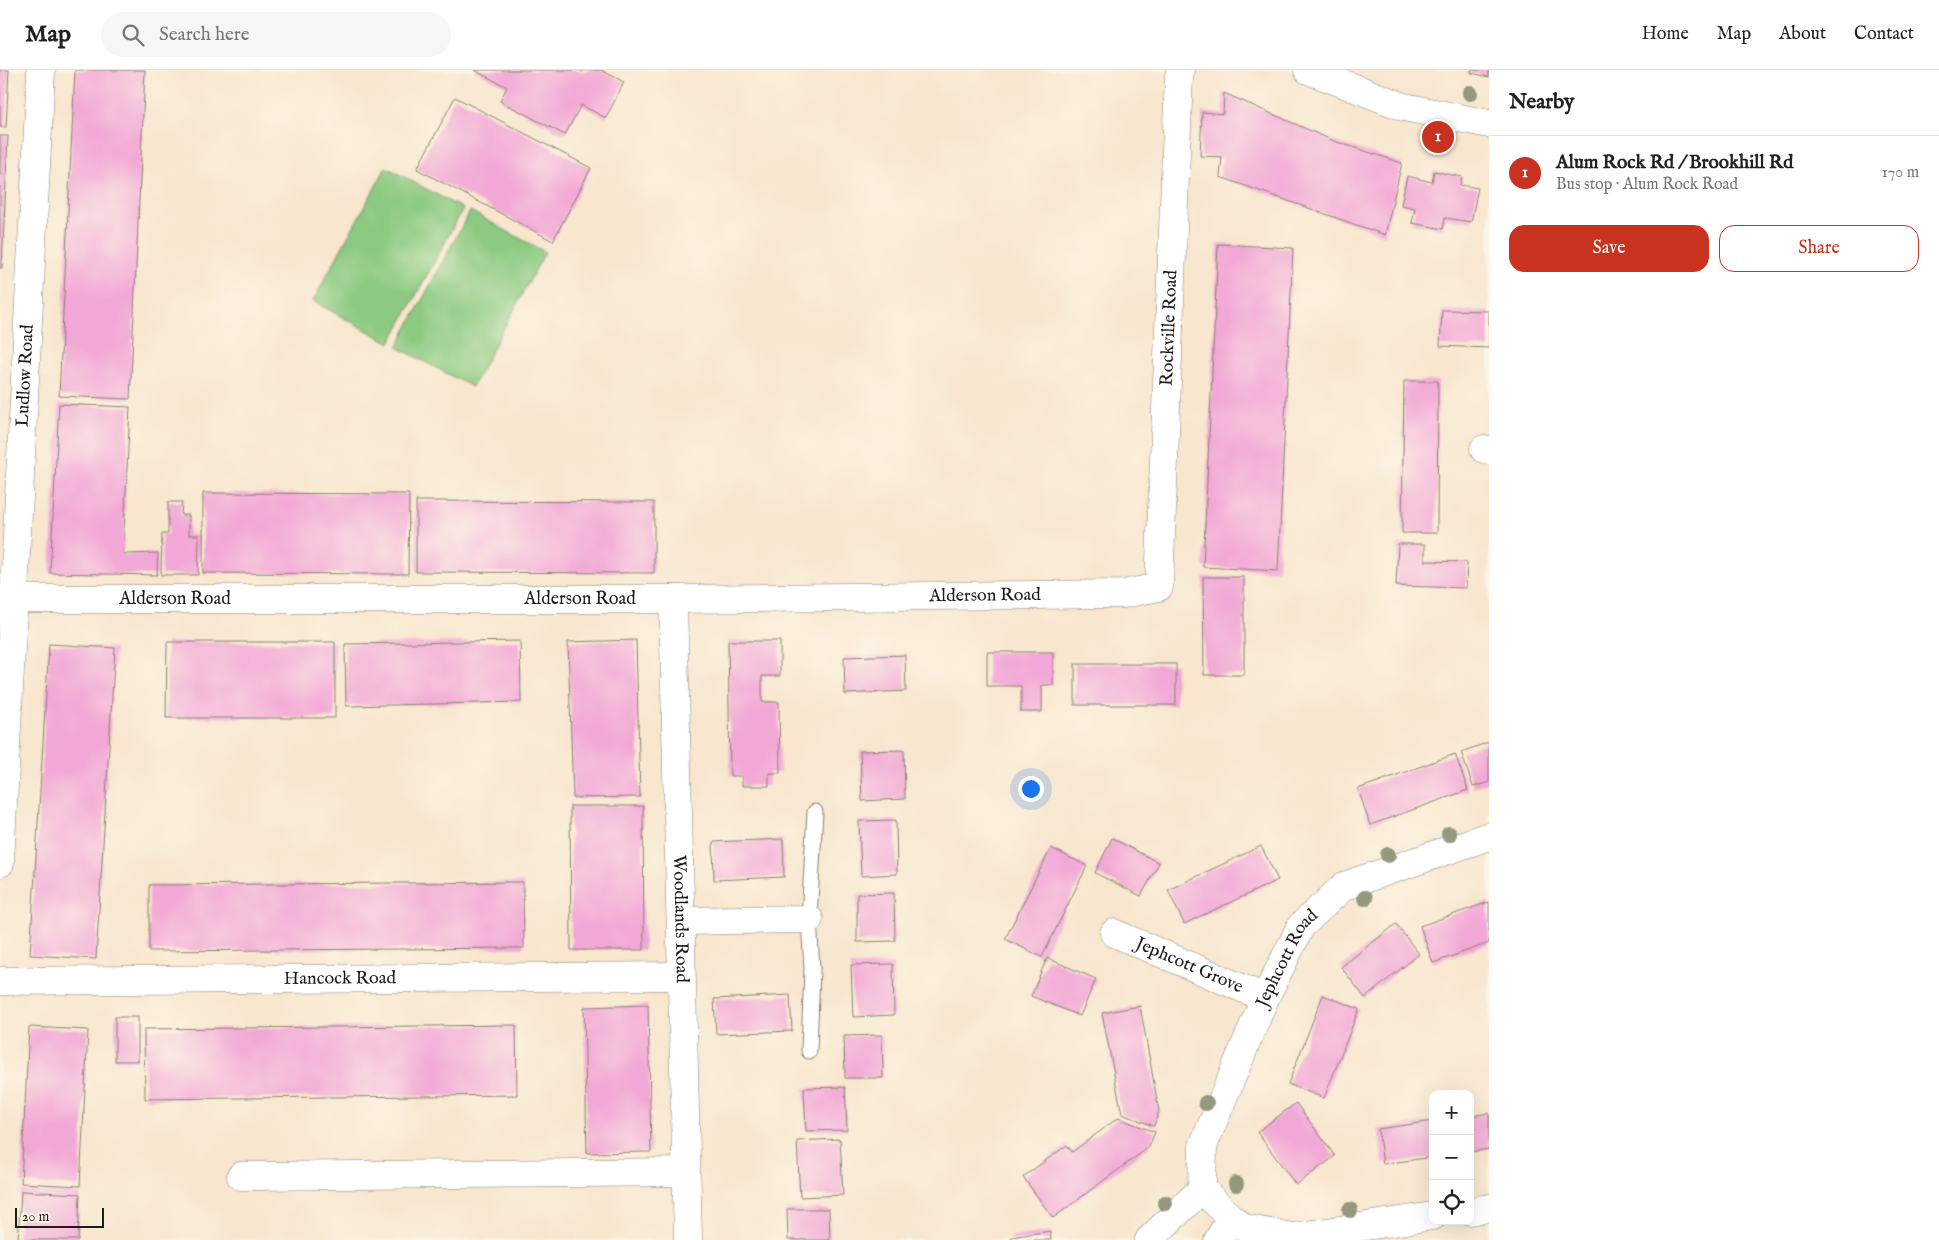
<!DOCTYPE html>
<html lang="en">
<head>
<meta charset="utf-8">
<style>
  :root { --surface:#fff; --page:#f6f6f6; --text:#222; --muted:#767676; --line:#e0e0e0; --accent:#c8321e }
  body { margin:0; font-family:"IM FELL English",serif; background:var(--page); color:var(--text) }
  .controls { position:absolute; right:15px; bottom:15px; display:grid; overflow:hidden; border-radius:10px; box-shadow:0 5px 20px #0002 }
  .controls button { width:45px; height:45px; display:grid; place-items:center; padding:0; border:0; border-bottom:1px solid var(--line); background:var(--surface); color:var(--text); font:25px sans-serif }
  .scale { position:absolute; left:15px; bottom:12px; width:89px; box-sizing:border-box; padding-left:5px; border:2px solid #1c1c1c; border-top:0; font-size:14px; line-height:18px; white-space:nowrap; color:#1c1c1c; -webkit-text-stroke:4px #fcf5e5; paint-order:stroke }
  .you { position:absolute; left:1030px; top:718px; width:18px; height:18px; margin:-12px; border:4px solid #fff; border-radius:50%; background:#1a73e8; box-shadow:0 0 0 8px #1a73e833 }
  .badge { display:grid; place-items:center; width:32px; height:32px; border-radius:50%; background:var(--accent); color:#fff; font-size:16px; font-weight:700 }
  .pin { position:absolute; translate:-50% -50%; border:2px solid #fff; box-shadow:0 1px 5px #0006 }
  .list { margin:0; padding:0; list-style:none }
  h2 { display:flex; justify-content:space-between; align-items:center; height:65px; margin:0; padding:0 20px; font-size:21px }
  h2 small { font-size:16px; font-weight:400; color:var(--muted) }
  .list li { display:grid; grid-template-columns:32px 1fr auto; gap:15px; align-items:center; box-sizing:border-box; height:75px; padding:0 20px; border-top:1px solid var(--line) }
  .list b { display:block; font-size:19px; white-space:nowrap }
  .list p { margin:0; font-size:16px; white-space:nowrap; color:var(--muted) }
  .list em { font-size:16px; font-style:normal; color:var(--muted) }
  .actions { display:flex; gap:10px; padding:15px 20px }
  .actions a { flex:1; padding:11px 0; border:1px solid var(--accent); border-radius:15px; text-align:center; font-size:18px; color:var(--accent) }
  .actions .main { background:var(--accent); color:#fff }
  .icon { flex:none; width:28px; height:28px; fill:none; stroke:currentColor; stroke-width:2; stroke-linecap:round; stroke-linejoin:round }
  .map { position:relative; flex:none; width:1489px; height:1170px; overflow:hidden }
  header { display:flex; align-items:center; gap:30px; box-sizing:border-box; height:70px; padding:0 25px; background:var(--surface); border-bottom:1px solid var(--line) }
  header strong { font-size:24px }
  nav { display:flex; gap:28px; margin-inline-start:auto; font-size:18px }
  .search { width:350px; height:45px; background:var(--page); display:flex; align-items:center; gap:12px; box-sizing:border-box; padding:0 18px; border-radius:28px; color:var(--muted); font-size:19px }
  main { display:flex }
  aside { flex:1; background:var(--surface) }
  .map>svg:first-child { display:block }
  .green { fill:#8cca81; stroke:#54734e }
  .building { fill:#f2a8d6 }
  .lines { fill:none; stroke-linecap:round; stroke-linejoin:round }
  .service-casing { stroke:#8a8175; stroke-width:17 }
  .minor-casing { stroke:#8a8175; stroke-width:29 }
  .tertiary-casing { stroke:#8a8175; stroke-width:29 }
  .service { stroke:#fff; stroke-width:15 }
  .minor { stroke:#fff; stroke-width:28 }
  .tertiary { stroke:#fff; stroke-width:28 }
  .tree { fill:#94987f }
  .labels { text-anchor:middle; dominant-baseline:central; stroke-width:4; stroke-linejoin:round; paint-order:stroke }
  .street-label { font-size:18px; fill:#1c1c1c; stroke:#fcf5e5 }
</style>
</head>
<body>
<header>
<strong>Map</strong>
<div class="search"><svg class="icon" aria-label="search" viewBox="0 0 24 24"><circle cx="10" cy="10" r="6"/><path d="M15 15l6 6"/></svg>Search here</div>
<nav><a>Home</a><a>Map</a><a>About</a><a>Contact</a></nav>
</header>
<main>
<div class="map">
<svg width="1489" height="1170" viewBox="0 0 1489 1170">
  <rect width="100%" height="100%" fill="#fcf5e5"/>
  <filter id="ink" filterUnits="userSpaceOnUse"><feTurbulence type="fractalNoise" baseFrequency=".02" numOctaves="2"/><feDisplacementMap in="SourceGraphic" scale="10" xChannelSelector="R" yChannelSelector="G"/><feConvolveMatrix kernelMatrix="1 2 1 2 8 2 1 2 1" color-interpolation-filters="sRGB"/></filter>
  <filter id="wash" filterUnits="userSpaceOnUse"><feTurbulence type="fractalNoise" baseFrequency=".0096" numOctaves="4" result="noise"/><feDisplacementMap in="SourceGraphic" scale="20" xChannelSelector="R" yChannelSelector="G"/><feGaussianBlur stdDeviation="1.12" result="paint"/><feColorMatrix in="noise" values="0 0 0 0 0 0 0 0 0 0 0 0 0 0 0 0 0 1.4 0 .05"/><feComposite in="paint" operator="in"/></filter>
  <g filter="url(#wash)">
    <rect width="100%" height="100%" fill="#f8e6ce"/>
    <g class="green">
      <polygon points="386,97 463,139 390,273 313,231"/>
      <polygon points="470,141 545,182 472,317 397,277"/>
    </g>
    <g id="blocks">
      <g class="building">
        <polygon points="0,0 9,0 6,57 0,57"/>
        <polygon points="75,0 145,0 130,329 59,326"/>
        <polygon points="474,0 579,0 583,2 584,0 601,0 624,12 606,48 581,35 565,65 500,31 507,17"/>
        <polygon points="1471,0 1489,0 1489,7 1471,3"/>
        <polygon points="1224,23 1334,71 1402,93 1385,165 1220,107 1222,87 1200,86 1202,42 1223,44"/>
        <polygon points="455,27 591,98 553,171 417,99"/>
        <polygon points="0,66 8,66 2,198 0,198"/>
        <polygon points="1434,101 1462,107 1460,115 1478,118 1471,152 1445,148 1443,159 1412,153 1415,138 1401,135 1407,106 1432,112"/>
        <polygon points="1218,174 1293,178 1278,501 1203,497"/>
        <polygon points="1442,240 1489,241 1489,278 1440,276"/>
        <polygon points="1404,311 1438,311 1437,463 1402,463"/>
        <polygon points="59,334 130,337 123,484 158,483 157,505 50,503"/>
        <polygon points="203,423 409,424 408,504 203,503"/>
        <polygon points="416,431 654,432 654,503 416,502"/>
        <polygon points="168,432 182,432 181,445 189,445 189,465 199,465 198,505 161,505 162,464 168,464"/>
        <polygon points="1398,474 1425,474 1425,491 1467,492 1466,518 1396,516"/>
        <polygon points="1203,507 1244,507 1244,605 1204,605"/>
        <polygon points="636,570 640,727 573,728 568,572"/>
        <polygon points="520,571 521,632 346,636 345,574"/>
        <polygon points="728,571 780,571 780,606 762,606 762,632 779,632 780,703 769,703 769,716 742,716 742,706 730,706"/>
        <polygon points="167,572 335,572 335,648 166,648"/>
        <polygon points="49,574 115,578 96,889 30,885"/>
        <polygon points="987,582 1053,582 1053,615 1042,615 1042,642 1021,642 1021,616 987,616"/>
        <polygon points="905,585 906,621 845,624 844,587"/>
        <rect x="1075" y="594" width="101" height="41"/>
        <polygon points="1489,672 1489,712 1473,717 1461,682"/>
        <polygon points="904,680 905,729 862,731 860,681"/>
        <polygon points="1455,684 1468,720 1370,755 1358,719"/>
        <polygon points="570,736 643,736 644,880 571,880"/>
        <polygon points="896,750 897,804 861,806 859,751"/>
        <polygon points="1112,768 1159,793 1141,826 1095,803"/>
        <polygon points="783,769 784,807 714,810 713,772"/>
        <polygon points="1261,776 1278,810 1184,854 1168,820"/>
        <polygon points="1051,778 1087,796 1042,887 1005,869"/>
        <polygon points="523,812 524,878 149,881 149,815"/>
        <polygon points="894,823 895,871 857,872 857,824"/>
        <polygon points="1489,832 1489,873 1433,893 1420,856"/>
        <polygon points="1396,854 1419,884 1365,928 1341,897"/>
        <polygon points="1047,888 1096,909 1080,946 1031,926"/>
        <polygon points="893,894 894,945 853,947 851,895"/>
        <polygon points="790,925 792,961 716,964 714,929"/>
        <polygon points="1323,925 1359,939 1324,1028 1288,1014"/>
        <polygon points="648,935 651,1082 587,1083 584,937"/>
        <polygon points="1140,936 1159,1041 1154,1056 1122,1044 1102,943"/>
        <rect x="115" y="947" width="23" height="44"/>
        <polygon points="516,955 517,1025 145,1029 144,959"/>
        <polygon points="29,957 88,960 80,1116 21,1113"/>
        <polygon points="882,965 883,1008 845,1008 844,966"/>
        <polygon points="845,1017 847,1060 806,1061 804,1018"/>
        <polygon points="1296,1033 1335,1086 1296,1115 1257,1062"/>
        <polygon points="1489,1043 1489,1079 1470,1082 1470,1046"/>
        <polygon points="1118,1048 1155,1062 1149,1077 1053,1148 1023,1107 1067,1075 1072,1082"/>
        <polygon points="1433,1051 1433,1087 1383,1094 1378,1059"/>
        <polygon points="840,1069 843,1125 800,1127 797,1071"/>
        <polygon points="21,1121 80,1124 78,1170 18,1170"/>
        <polygon points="787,1139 829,1139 830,1170 788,1170"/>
        <polygon points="1050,1161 1051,1170 1012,1170 1011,1167"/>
      </g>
    </g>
  </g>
  <g filter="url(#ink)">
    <use href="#blocks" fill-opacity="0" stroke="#8a8175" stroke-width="1"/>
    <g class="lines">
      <g class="service-casing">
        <polyline id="service" points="809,981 812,899 809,849 815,742"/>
      </g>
      <g class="minor-casing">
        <g id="minor">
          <polyline points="1484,379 1489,380"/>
          <path id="s1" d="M0,529H673L1123,524L1159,517L1179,6L1181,0"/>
          <path id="s2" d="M673,529L688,1170"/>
          <path id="s3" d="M0,793L41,0"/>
          <polyline points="681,851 809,849"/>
          <path id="s4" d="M1114,863L1265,928"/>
          <path id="s5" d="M0,911L680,906"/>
          <polyline points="241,1106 686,1102"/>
          <path id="s6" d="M1202,1119L1203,1076L1265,928L1301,856L1344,816L1489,766"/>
          <polyline points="1202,1119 1231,1148 1244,1158 1292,1167 1433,1146"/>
          <polyline points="1470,1141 1489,1138"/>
          <polyline points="1149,1170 1202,1119"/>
          <polyline points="1218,1170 1231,1148"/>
        </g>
      </g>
      <g class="tertiary-casing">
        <polyline id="tertiary" points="1308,0 1404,37 1489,54"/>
      </g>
      <use href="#service" class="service"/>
      <use href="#minor" class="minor"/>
      <use href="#tertiary" class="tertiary"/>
    </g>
    <g class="tree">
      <circle cx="1470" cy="23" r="8"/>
      <circle cx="1449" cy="764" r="8"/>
      <circle cx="1388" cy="785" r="8"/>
      <circle cx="1365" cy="828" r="8"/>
      <circle cx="1206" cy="1033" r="8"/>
      <circle cx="1236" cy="1114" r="8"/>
      <circle cx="1165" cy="1133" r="8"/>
      <circle cx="1350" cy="1140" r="8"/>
    </g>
  </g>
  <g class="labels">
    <g class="street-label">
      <text stroke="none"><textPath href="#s1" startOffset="1419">Rockville Road</textPath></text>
      <text stroke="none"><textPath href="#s3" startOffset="488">Ludlow Road</textPath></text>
      <text stroke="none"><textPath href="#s1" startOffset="985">Alderson Road</textPath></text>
      <text stroke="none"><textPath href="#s1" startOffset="175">Alderson Road</textPath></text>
      <text stroke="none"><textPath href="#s1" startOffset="580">Alderson Road</textPath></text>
      <text stroke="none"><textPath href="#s2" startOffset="320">Woodlands Road</textPath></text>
      <text stroke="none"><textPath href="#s6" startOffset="249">Jephcott Road</textPath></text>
      <text stroke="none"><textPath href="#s4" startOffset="82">Jephcott Grove</textPath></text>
      <text stroke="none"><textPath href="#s5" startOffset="340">Hancock Road</textPath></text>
    </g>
  </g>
</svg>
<div class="controls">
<button>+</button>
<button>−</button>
<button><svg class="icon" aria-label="locate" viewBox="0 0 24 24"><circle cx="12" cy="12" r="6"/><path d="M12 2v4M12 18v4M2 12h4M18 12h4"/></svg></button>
</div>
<div class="scale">20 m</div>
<div class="you"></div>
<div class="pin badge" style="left:1438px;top:67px">1</div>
</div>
<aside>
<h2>Nearby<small></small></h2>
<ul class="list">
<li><span class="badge">1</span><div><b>Alum Rock Rd / Brookhill Rd</b><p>Bus stop · Alum Rock Road</p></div><em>170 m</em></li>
</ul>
<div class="actions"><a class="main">Save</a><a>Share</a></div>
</aside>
</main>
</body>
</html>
